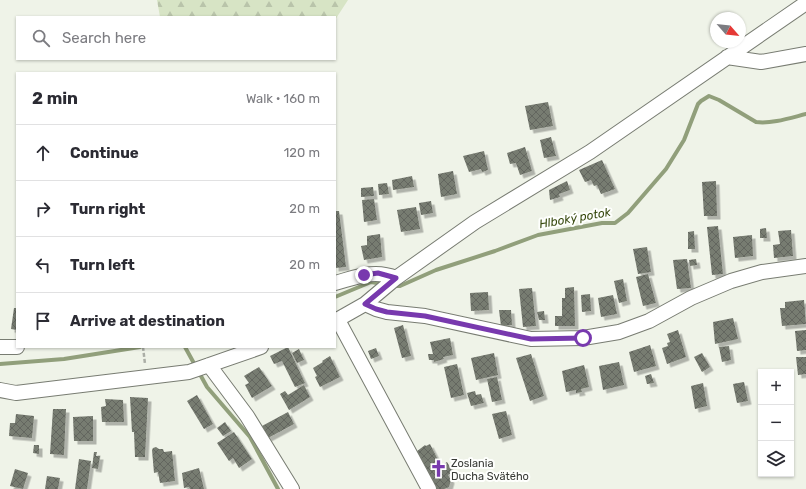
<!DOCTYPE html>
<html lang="en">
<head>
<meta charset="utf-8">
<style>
  :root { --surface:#fff; --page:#f7f7f7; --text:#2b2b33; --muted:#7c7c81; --line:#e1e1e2 }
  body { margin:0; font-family:Rubik,sans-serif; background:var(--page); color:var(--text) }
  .controls { position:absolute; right:12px; bottom:12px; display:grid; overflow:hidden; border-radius:0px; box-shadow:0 1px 3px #0004 }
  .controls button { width:36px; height:36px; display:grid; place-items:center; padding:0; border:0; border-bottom:1px solid var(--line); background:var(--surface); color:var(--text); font:20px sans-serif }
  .compass { position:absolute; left:710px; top:12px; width:36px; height:36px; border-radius:50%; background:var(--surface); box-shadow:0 1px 3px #0004; rotate:118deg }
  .stop { position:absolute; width:12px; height:12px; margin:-9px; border:3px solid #7839ae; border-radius:50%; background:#fff }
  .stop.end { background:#7839ae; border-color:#fff; box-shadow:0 1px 4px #0008 }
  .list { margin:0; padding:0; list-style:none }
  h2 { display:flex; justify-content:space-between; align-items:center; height:52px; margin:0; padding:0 16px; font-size:17px }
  h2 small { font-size:13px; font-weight:400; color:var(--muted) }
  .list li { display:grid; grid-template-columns:26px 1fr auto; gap:12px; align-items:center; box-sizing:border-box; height:56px; padding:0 16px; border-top:1px solid var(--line) }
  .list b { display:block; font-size:15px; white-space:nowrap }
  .list em { font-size:13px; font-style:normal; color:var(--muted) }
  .icon { flex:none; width:22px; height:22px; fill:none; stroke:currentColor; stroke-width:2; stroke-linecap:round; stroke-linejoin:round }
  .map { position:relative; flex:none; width:806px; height:489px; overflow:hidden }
  .search { position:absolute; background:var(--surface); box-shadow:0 1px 3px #0004; left:16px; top:16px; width:320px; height:44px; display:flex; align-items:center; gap:10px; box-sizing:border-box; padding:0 14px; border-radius:0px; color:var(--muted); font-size:15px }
  .panel { position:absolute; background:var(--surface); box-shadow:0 1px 3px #0004; left:16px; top:72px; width:320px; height:276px; border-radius:0px }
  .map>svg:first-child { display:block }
</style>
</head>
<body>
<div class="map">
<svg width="806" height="489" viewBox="0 0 806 489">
  <defs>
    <pattern id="forest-firs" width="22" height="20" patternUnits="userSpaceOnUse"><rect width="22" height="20" fill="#d7e4c5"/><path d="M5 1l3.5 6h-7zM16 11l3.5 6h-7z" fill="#b9c4aa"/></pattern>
    <pattern id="building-cross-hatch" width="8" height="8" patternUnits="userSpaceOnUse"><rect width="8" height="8" fill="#777b71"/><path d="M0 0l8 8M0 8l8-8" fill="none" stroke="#63665e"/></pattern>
    <filter id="shadow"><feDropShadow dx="3.5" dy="3.5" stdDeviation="0" flood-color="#0004"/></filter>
  </defs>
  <rect width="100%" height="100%" fill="#eff3e8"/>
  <path fill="url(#forest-firs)" d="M157,0h191l-13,20v-3h-175z"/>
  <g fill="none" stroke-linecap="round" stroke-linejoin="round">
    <path stroke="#919f7b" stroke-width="4" d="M393,286h7l36,-16 59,-19 43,-16 64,-12h13l13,-10 38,-44 18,-29 14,-36 3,-3 8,-5 10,4 37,22c16,2 34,-4 50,-8
      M335,297l36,-15 12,2
      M185,347l22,40 43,50 28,52
      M0,364l64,-5 76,-12"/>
  </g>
  <path fill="url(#building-cross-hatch)" filter="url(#shadow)" d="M548,102l5,24 -23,4 -5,-24z
    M551,137l5,19 -12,2 -4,-18z
    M525,147l7,24 -12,4 -4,-12 -6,1 -3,-11z
    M484,151l4,19 -6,2 -1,-3 -12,3 -6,-16z
    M602,160l13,29 -14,5 -4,-9 -3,1 -3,-6 -6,2 -6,-12z
    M453,171l4,23 -16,3 -3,-23z
    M412,176l2,11 -21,3 -1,-10z
    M567,181l3,9 -11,4 1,3 -10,3 -1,-10z
    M716,181l1,35h-13l-2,-34z
    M387,183l2,11 -10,1 -1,-11z
    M373,187l1,9 -13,1v-9z
    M374,199l3,21 -13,2 -2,-22z
    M431,201l2,12 -12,2 -2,-12z
    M416,207l4,22 -19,3 -4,-22z
    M335,211h4l7,56 -11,1z
    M718,226l5,48 -11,1 -5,-48z
    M766,228l1,10h-7v-9z
    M791,230l2,26 -19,2 -1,-13 7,-1 -2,-13z
    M694,231l1,18h-7v-17z
    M380,234l2,23 -18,3 -3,-14 6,-1v-9z
    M752,235l1,21 -18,2 -2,-21z
    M647,247l4,25 -13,2 -5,-25z
    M687,259l4,29 -14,1 -4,-29z
    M696,259l1,6 -7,1 -1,-6z
    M648,274l8,29 -13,3 -7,-29z
    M623,279l4,22 -8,2 -5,-22z
    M574,287l1,39h-20v-10h7v-18h3v-10z
    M532,288l4,38 -13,1 -4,-38z
    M488,292l1,18 -18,1 -1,-18z
    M590,294l1,17 -9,1 -1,-17z
    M613,295l4,19 -16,3 -3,-19z
    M804,300l2,24 -24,2 -2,-18h5v-6z
    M14,308h3v22l-6,-1z
    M499,310h12l1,15 -11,1z
    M544,311l1,9h-6l-2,-8z
    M733,318l5,21 -23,5 -2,-22z
    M403,325l8,31 -9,2 -8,-30z
    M678,330l8,27 -19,7 -5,-16 6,-2 -1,-3 3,-1 -3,-8z
    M806,330v20l-9,1 -2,-20z
    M450,338l3,17 -10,2 1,2 -10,3v-2h-5l-1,-6h5l-3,-12z
    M650,345l6,21 -22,6 -5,-20z
    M729,346l2,14 -9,2 -3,-15z
    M288,347l17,36 -10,4 -13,-26 -8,3 -4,-8z
    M376,348l3,8 -8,3 -3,-8z
    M299,349l5,11 -7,3 -5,-10z
    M494,353l4,22 -22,5 -5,-22z
    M702,353l8,14 -8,5 -8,-15z
    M531,354l13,42 -14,5 -14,-43z
    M330,356l10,21 -20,10 -5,-10 2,-1 -4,-8 10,-6 -1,-1z
    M796,357h10v17l-8,1z
    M619,362l5,23 -21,5 -4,-24z
    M457,364l7,31 -13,3 -7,-31z
    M584,365l5,22 -8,2 1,3 -6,1v-3l-10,2 -4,-21z
    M259,367l13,19 -20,12 -7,-13 4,-2 -5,-7z
    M651,374l3,9 -7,1 -2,-8z
    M497,377l5,23 -10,2 -5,-23z
    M744,382l4,19 -11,2 -4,-19z
    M703,383l4,23 -12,3 -4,-23z
    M304,385l6,12 -21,13 -9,-16 5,-3 3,4z
    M475,391l1,4 5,-1 3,9 -13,3 -4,-13z
    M197,395l16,29 -9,5 -17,-28z
    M130,397l18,1 -3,59h-10l-1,-25h-2z
    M105,399l18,1 1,22h-22l-1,-15 5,-1z
    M53,409h13l-2,46 -14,-1z
    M506,411l6,24 -13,4 -7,-25z
    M288,412l6,12 -26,14 -6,-12z
    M16,414l18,2 -2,22 -23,-2 1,-13h5z
    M93,416v25h-19l-1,-24z
    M225,422l6,9 -8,5 -6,-8z
    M234,432l18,27 -13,9 -6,-10 -4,3 -12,-18z
    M430,444l11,22 6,-4 6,10 -5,3 3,5 -2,7 -5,2h-12l-16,-37 9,-7 1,1z
    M34,445h5v9l-6,-1z
    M156,447l3,2h4l1,3 8,-1 3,30 -15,2 -2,-11 -4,1 -2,-23 1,-2z
    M94,452h3l-1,4h4l-2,13 -6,-1z
    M79,459l12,2 -4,28h-12z
    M199,468l5,21h-14l-1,-2 -5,1 -2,-15z
    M15,469l13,4 -5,16 -13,-3z
    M47,476l13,2 -2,11h-13z"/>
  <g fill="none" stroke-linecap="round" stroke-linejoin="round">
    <defs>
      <path id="minor" d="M727,57l34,5 45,-8
        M335,283c22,-6 39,-14 61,-5
        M365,304l11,5 11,3 38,4 106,23 52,-1 36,-6 30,-11 42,-23 40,-17 31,-9 44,-6
        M338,320l91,169
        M335,321l30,-17 31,-26 79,-56 115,-70 216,-149
        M0,347h17
        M209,365l38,51 45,73
        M0,390l16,3 173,-21 72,-25"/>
    </defs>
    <use href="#minor" stroke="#787c72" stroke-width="16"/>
    <path stroke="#abaea6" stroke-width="2.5" stroke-dasharray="4 2" stroke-linecap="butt" d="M143,347l2,17"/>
    <use href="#minor" stroke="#fff" stroke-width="14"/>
  </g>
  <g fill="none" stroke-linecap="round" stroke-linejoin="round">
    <path stroke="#7839ae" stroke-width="5" d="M364,275l14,-2 18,5 -31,26 11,5 11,3 38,4 106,23 52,-1"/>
  </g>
  <defs>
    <symbol id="church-bare" viewBox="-9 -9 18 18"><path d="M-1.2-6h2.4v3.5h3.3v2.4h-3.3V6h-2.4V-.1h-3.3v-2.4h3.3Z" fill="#7839ae" stroke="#fefffd" stroke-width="2.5" paint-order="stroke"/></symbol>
  </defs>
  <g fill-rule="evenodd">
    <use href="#church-bare" x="426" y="456" width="25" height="25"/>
  </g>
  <g text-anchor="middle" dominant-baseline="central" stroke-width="4" stroke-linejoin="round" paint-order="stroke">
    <g font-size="11" fill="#383a36" stroke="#fefffd" text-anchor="start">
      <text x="451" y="463">Zoslania<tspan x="451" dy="13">Ducha Svätého</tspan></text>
    </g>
    <g font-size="12" font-style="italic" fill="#37490e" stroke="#fefffd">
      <text transform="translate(575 218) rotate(-10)">Hlboký potok</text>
    </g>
  </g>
</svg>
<div class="controls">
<button>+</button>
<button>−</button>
<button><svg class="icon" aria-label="layers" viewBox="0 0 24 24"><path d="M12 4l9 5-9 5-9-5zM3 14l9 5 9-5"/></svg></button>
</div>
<svg class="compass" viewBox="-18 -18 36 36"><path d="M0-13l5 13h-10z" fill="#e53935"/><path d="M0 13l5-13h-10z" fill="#7c7c81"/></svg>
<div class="stop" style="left:583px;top:338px"></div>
<div class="stop end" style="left:364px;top:275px"></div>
<div class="search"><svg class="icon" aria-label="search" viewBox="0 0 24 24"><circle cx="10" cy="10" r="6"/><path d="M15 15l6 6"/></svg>Search here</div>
<section class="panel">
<h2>2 min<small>Walk · 160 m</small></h2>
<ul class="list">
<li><svg class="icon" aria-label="ahead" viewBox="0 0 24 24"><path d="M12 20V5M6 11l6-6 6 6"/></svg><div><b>Continue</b></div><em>120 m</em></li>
<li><svg class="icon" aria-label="right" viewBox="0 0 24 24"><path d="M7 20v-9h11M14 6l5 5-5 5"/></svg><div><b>Turn right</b></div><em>20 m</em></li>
<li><svg class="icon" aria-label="left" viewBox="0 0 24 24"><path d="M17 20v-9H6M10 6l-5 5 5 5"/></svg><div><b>Turn left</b></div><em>20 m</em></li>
<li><svg class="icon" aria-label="arrive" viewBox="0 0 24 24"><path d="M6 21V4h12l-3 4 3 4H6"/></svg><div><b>Arrive at destination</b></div></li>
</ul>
</section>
</div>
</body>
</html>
